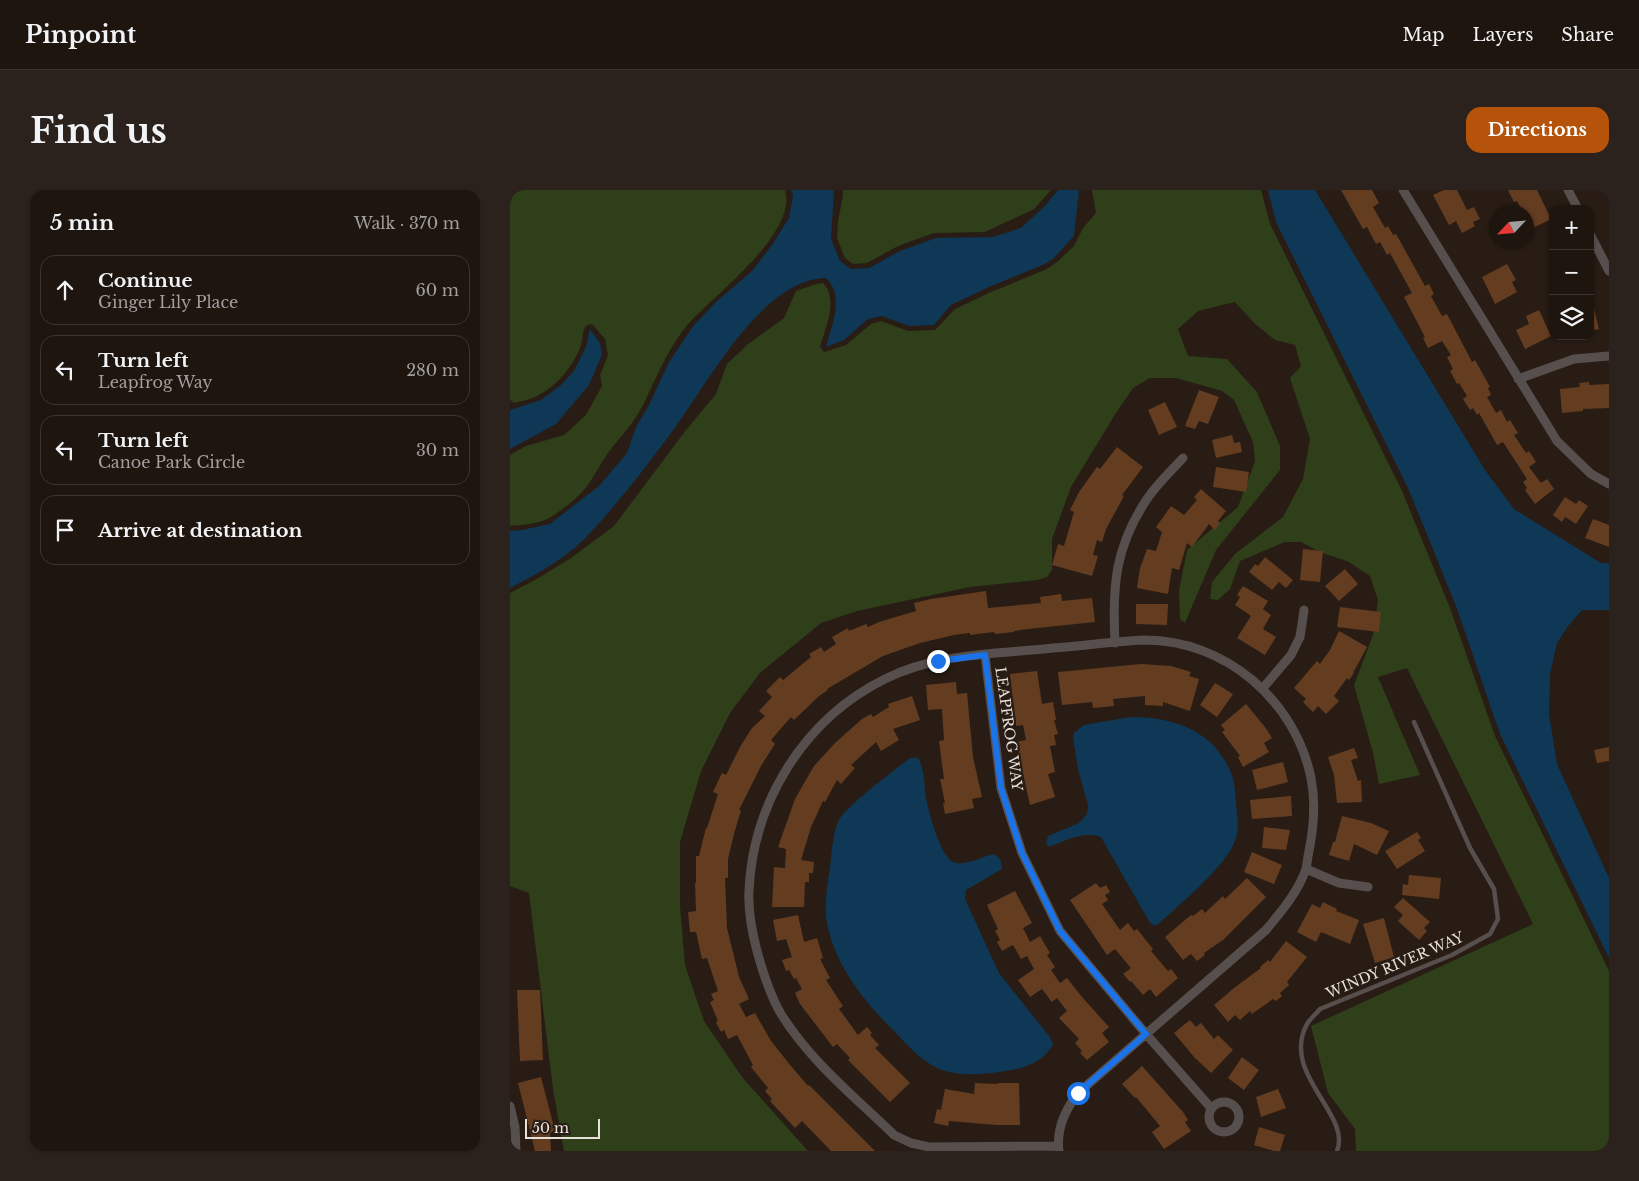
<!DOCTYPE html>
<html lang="en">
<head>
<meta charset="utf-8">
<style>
  :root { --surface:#1e150f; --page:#2b221d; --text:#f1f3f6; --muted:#a19f9e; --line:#3c342f; --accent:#b45309 }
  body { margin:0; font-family:"Libre Baskerville",serif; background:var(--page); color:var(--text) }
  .controls { position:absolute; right:15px; top:15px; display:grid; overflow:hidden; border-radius:10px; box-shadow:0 1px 4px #0004 }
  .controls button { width:45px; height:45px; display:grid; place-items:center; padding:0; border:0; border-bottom:1px solid var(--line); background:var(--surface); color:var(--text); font:25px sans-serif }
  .compass { position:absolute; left:979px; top:15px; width:45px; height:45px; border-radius:50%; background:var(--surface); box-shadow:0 1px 4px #0004; rotate:244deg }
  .scale { position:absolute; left:15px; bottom:12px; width:75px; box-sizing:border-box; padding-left:5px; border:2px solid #e8e0da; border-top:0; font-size:14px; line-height:18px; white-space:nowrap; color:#e8e0da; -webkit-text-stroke:4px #281c14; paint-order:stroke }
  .stop { position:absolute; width:15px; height:15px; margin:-11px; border:4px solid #1a73e8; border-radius:50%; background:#fff }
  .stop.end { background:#1a73e8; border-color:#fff; box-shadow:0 1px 5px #0008 }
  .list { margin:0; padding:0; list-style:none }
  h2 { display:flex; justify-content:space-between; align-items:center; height:65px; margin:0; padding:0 20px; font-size:21px }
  h2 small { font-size:16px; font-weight:400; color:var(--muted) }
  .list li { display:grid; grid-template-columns:32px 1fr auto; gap:15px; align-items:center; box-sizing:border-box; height:70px; margin:0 10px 10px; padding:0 10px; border:1px solid var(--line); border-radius:15px }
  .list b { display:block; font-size:19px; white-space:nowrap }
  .list p { margin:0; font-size:16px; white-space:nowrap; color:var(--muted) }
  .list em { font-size:16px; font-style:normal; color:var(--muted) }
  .icon { flex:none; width:28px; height:28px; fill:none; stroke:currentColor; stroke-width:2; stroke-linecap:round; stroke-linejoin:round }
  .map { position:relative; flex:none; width:1099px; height:961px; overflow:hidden; border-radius:15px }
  header { display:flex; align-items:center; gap:30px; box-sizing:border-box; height:70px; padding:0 25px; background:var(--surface); border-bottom:1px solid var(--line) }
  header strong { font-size:24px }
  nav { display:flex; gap:28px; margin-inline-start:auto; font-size:18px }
  .intro { display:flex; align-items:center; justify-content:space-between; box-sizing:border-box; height:120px; padding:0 30px }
  h1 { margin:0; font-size:35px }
  .button { padding:12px 22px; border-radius:15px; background:var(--accent); color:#fff; font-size:18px; font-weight:700 }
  main { display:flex; gap:30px; padding:0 30px }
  aside { flex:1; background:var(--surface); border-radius:15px; box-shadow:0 1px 4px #0004 }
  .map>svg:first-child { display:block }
</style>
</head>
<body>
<header>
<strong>Pinpoint</strong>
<nav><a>Map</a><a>Layers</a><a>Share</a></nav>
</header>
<div class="intro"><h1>Find us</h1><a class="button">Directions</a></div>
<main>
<aside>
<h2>5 min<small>Walk · 370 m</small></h2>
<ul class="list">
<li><svg class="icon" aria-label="ahead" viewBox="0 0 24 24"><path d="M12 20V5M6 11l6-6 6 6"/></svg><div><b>Continue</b><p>Ginger Lily Place</p></div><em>60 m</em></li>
<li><svg class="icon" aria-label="left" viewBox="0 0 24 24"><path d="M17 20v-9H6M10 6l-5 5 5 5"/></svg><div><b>Turn left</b><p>Leapfrog Way</p></div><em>280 m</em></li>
<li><svg class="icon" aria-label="left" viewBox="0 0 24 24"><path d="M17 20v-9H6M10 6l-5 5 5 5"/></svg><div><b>Turn left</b><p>Canoe Park Circle</p></div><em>30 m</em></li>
<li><svg class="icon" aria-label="arrive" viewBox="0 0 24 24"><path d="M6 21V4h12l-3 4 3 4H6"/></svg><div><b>Arrive at destination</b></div></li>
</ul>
</aside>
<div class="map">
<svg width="1099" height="961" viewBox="0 0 1099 961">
  <rect width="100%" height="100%" fill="#281c14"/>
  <path fill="#2f3f1a" d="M0,0h275c13,42 -68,103 -94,131 -22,24 -33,54 -47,82 -9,19 -24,34 -36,50 -9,12 -15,27 -25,38 -4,6 -29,25 -36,28 -10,5 -26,6 -37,7v-71l16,-9 38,-11 22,-20 16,-29 -2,-11 8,-20 -3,-16 -13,-15c-11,0 -8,13 -11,21 -7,20 -23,40 -42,50 -7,4 -17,6 -25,8l-4,-3z
    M333,0h208l-17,19 -49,23 -51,1 -36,13 -31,17 -14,1 -8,-6 -8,-20 1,-17 5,-25z
    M582,0h169l9,34 132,267 48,117 45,128 114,235v180h-253l-1,-22 -27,-36 -17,-67 222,-102 -126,-256 -29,9 42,98 -41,9 -6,-31 -19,-68 19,-50 5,-35 -8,-24 -21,-14 -29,-10 -19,-10h-16l-45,19 -10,28 -12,11 -8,-1 2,-17 23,-28 48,-37 20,-38 7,-40 -20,-61 11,-12 -6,-21 -20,-5 -21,-17 -19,-21 -37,9 -20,18 10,27 39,3 30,33 23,54v24l-64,80 -31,73 -5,-4 -1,-28 8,-41 51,-43 17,-46 -2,-19 -19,-42 -12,-9 -46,-13h-26l-17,10 -19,28 -43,71 -19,52v31l-5,7 -10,3 -67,7 -113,24 -36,12 -61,50 -30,40 -29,58 -21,71v64l5,59 19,56 38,56 66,74h-244l-11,-62 -24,-196 -19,-7v-293l25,-13 36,-22 43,-32 72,-96 30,-36 11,-30 20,-19 37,-27 12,-27 20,-7 7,-1c16,16 2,46 -3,64l4,5 22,-7 25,-21 10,-3 27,10 27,-1 20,-21 38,-18h1l53,-22 10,-7 17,-16 9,-18 13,-15z"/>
  <path fill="#0e3855" d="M281,0h43l-3,49 9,22 11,8 18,-1 31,-17 36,-13 57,-1 28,-9 23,-21 14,-17h21l-5,46 -20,22 -9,6 -56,23 -38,18 -17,20 -25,1 -27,-10 -14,3 -24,21 -18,7c6,-23 19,-51 0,-69 -64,1 -118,105 -152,151 -26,35 -53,71 -83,103 -22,25 -52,41 -81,56v-57l12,-1 28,-6 49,-38 28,-33 9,-26 12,-20 21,-45 25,-37 22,-23 36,-31 20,-26 17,-27 4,-22z
    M758,0h47l170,280 29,39 87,54h8v47h-27l-14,16 -11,17 -7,31 -1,40 8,50 52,114v80l-109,-224 -44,-128 -48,-118 -132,-266z
    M80,139l10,14 2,12 -13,30 -33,39 -46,25v-39l31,-10 20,-15 13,-14 12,-24z
    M621,527c42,0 83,13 100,56 4,9 4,20 5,30 1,12 4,26 -1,38 -9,25 -53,61 -74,81l-6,4 -5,-3 -49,-86c-17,-6 -34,3 -50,9h-3l-2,-3 2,-7 31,-13 8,-9 1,-9 -10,-36 -5,-31 1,-5 10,-8z
    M400,568h8c7,12 6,27 8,41 3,13 15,62 30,64 11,2 26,-6 37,-9 7,3 9,7 9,15l-36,21 -1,9 34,74 50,63 4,8c-8,17 -29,25 -47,27 -21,3 -43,6 -64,-1 -19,-7 -34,-24 -47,-38 -28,-27 -58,-64 -67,-104 -5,-19 -1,-41 2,-60 2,-16 2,-34 9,-48 6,-13 57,-51 71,-62z"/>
  <path fill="#643d21" d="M831,0h31l7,13 -6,4 12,21 3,-2 5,9 3,-1 29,52 4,-2 5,10 -3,2 11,20 5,-2 25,48 3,-2 15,27 -2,1 3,7 -4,2 9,16 5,-3 6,12 3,-2 8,13 -4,2 12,18 3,-2 7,11 -7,5 12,16 6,-4 7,10 -19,15 -10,-14 2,-2 -4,-6 4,-3 -24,-37 -6,3 -18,-32 -2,2 -4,-7 -3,2 -7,-11 4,-3 -8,-13 -2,1 -7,-13 3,-2 -6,-12 4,-2 -9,-14 -14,7 -5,-10 2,-1 -21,-40 8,-4 -22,-40 -3,2 -7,-13 -4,2 -9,-17 -4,2z
    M934,0h13l10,20 7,-3 6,12 -7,3 2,4 -13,7 -6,-12 -7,4 -16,-30z
    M998,0h29l14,29 -20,10 -5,-9v-8h-3l-6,-11 -3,1z
    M997,74l9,16 -4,2 5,10 -22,12 -13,-27z
    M1080,115h3l6,24 -9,2z
    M1029,120l12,26 -26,13 -9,-19 13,-6 -3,-8z
    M1079,192v3l20,-1v24l-26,1v2l-21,2 -2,-24 20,-2 -1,-4z
    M689,200l20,7 -11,27 -9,-3 -4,8 -10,-3z
    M655,212l12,25 -18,8 -11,-25z
    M722,245l2,8 6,-1 2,10 -26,6 -4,-18z
    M607,257l26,20 -21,28 2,1 -18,33 -4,13 -5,-2 -4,15 5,1 -6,20 -40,-11 6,-21 6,2 10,-34 -4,-2 9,-18 18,-25 3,2z
    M706,277l33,5 -3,20 -33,-5z
    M691,299l25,22 -8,10 2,2 -5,7 -6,-6 -17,23 -5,-4 -8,27 -7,-2 -4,26 -31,-6 3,-20 7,-19 9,2 6,-19 -6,-5 15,-21 13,9 13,-15 -3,-3z
    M1055,307l11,7 3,-4 9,6 -12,18 -11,-7 -3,5 -9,-7z
    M1083,329l16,6v22l-24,-9z
    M793,359l20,2 -3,31 -20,-2z
    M755,367l28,23 -7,8 -7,-6 -7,8 -23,-18 6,-8 3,2z
    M835,379l13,15 -19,17 -14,-15z
    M733,396l25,15 -5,8 8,6 -8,14 13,8 -11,18 -28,-17 14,-22 -16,-11 5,-8 -3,-2z
    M476,401l2,17 53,-5 -1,-6 21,-3 1,7 30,-3 3,24 -67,7 -14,2v1l-19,2 -1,-2 -24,3v-2l-16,2 -34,8 -37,13 -56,33 1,1 -9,6 -25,24 -3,-3 -20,23 4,4 -14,22 -22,44h2l-7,24 -6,25v19h-3l2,50 12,49 10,22 -10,5 7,13 9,-4 16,28 20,25 17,20 1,-1 66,66h-44l-29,-30 -7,7 -25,-27 2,-2 -7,-8 3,-3 -17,-21 2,-2 -16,-30 -9,4 -4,-9 -3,2 -5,-10 2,-1 -8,-19 4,-2 -3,-6 7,-3 -11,-33 -5,1 -6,-27h-6l-2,-20 8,-1 -1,-28h1v-27h3l7,-28h1l11,-34 -5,-2 9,-19 4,2 14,-28 12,-19 13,-12 -6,-5 13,-14 -6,-6 14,-14 3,3 28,-23 -2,-3 12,-7 3,5 12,-8 -4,-7 16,-9 1,3 17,-7 2,3 11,-5 37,-11 -2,-8 17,-4z
    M626,414h32l-1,21 -31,-1z
    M830,417l41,5 -2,20 -42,-5z
    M829,441l28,16 -14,26h1l-5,7 -2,-2 -13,18 5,5 -13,13 -8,-8 -5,6 -10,-10 3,-3 -12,-11 23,-27 3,3 10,-14z
    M631,474l30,2 20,6 -2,4 10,3 -9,32 -27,-9v4l-18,-1v-9l-32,3 1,7 -21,2 -1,-6 -30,3 -4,-33z
    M527,481l5,33 11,-2 3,18h-2l4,14 -4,1 2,10 -6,1 5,26 -7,2 7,23 -25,8 -14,-63 10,-2 -3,-15 -7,1 -6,-52z
    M446,492l1,12 10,-1 6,64 9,40 -10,2 2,9 -29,6 -2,-11h2l-5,-24h4l-5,-38 5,-1 -2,-31 -14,1 -2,-25z
    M705,493l18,11 -16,23 -17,-12z
    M402,506l8,24 -27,9 6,11 -18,11 -5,-9 -25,23 4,3 -14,16 -4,-4 -12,22 -2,-1 -12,26 -10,33 13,2 -1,11h-4v9h-4l-1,25h-32l2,-40 11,1 1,-19 -8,-2 17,-48 19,-33 21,-23 27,-24 9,-5 2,3 16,-10 -1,-3z
    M736,514l19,23 7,11 -8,5 5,9 -26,15 -5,-10 2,-1 -18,-24 3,-2 -4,-5z
    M1099,557v14l-12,2 -3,-13z
    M844,558l4,10 -7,2 7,21 3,-1 1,22 -25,1 -3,-28 -6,-18z
    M773,572l5,20 -31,8 -5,-20z
    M781,606l1,20 -40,3 -2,-19z
    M832,626l29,7 18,8 -12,24 -23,-11 -5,17 -20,-6 4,-13h2z
    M754,637l26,3 -4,20 -24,-2z
    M907,642l4,6 -3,2 7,11 -28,18 -12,-18z
    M742,662l30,13 -8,19 -30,-12z
    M899,685l32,3 -2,21 -37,-4 1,-11 5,1z
    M737,688l19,19 -43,43 -19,13 1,2 -8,6 -6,-7 -8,6 -18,-23 26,-22 2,1 9,-7 3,4 18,-17 2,3z
    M586,693l4,5 6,-3 4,7 -5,3 3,5 -6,4 18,26 8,-7 6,8 3,-2 16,20 -2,2 11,13 6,7 3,-2 7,9 -22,19 -6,-8 -7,6 -12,-14 -1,1 -7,-8 8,-6 -16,-19 -8,6 -37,-55z
    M505,701l17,32 -9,5 7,14 10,-6 10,17 -3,2 8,12 -4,3 9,13 7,-5 15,19 27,30 -7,6 7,9 -22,18 -7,-7 2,-2 -7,-8 4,-4 -20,-21 8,-7 -10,-13 -5,4 -10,-13 -12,8 -12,-17 16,-11 -7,-13 -6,3 -8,-14 -11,6 -5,-9 3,-2 -5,-9 3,-2 -11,-24z
    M893,708l27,24 -6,6 3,3 -8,9 -21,-19 5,-6 -9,-8z
    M813,712l14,7 -1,2 23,9 -9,24 -29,-12 -5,10 -19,-10 15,-28 8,4z
    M288,725l6,27 13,-4 6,20 -3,1 10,19 -4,2 17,26 -4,3 19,26 9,-8 5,6 -2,2 9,10 -4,3 35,35 -20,19 -42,-42 2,-2 -13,-14 -4,3 -33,-43 -5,-11 7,-4 -6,-11 -2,1 -5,-9 -3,1 -4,-11 10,-3 -6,-18 -9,2 -4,-21z
    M874,728l10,39 -19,6 -12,-39z
    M776,751l21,16 -20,25 2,3 -9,8 2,3 -6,5 -3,-2 -21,15 -2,-3 -10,9 -5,-5 -7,7 -14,-17 20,-17 27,-20 -1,-1 8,-7 2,2z
    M7,800h23l3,70 -23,1z
    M680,830l6,7 5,-4 13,16 4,-4 15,15 -22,23 -17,-16 -20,-24z
    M732,867l17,13 -15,20 -16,-12z
    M632,876l41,46 5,8 -3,2 6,9 -27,18 -12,-17 8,-6 -24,-29 -1,1 -13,-14z
    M31,887l14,54 -5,2 1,18h-16l-17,-68z
    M465,893l23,1v-1h21l1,42h-23l-48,-4 -1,5 -14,-3 3,-14 4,1 4,-21 29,5z
    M768,899l8,19 -25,9 -5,-20z
    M749,937l26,8 -5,16h-6l-20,-6z"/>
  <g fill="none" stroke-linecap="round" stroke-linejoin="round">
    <path stroke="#574f4d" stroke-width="4.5" d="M827,961c15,-37 -57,-77 -30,-127 3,-5 9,-10 13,-15l132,-54 38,-21 8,-15 -4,-30 -24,-41 -56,-126"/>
    <path stroke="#574f4d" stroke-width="9" d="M893,0l154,251 34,33 18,10
      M1058,0l10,19
      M1080,44l19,37
      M1008,189l56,-20 35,-3
      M605,453c-3,-57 0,-96 32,-144 10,-15 24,-28 36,-41
      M475,465l16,133 21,65 38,78 86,103 65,74
      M753,498l28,-33 9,-18 4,-27
      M796,679l33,14 29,4
      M699 927a15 15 0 1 1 30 0a15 15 0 1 1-30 0Z
      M0,916l5,21 1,24
      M548,956l-129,1 -18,-4 -17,-8c-39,-38 -84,-74 -113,-121 -11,-19 -18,-41 -24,-63 -5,-19 -9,-41 -8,-60 4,-89 55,-172 136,-212 51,-26 112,-25 168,-31 30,-2 61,-7 92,-8 80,0 150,60 166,138 5,25 3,48 -2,73 -1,5 -2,12 -3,18 -8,23 -25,43 -40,61l-188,163c-13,17 -22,36 -19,58"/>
  </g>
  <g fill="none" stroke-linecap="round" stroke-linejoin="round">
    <path stroke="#1a73e8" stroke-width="6" d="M428,471l47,-6 16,133 21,65 38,78 86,103 -68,59"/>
  </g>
  <g text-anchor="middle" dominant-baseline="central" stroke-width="4.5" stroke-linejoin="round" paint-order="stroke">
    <g font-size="14" fill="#e8e0da" stroke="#281c14">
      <text transform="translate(499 539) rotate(82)">LEAPFROG WAY</text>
      <text transform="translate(885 775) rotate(-23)">WINDY RIVER WAY</text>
    </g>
  </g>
</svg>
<div class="controls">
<button>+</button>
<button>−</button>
<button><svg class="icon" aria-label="layers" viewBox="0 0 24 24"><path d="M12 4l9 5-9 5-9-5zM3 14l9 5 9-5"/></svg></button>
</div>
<svg class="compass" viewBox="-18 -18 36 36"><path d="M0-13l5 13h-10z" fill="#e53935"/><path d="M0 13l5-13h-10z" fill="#a19f9e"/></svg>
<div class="scale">50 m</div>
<div class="stop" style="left:568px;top:903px"></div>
<div class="stop end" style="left:428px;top:471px"></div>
</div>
</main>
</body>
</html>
